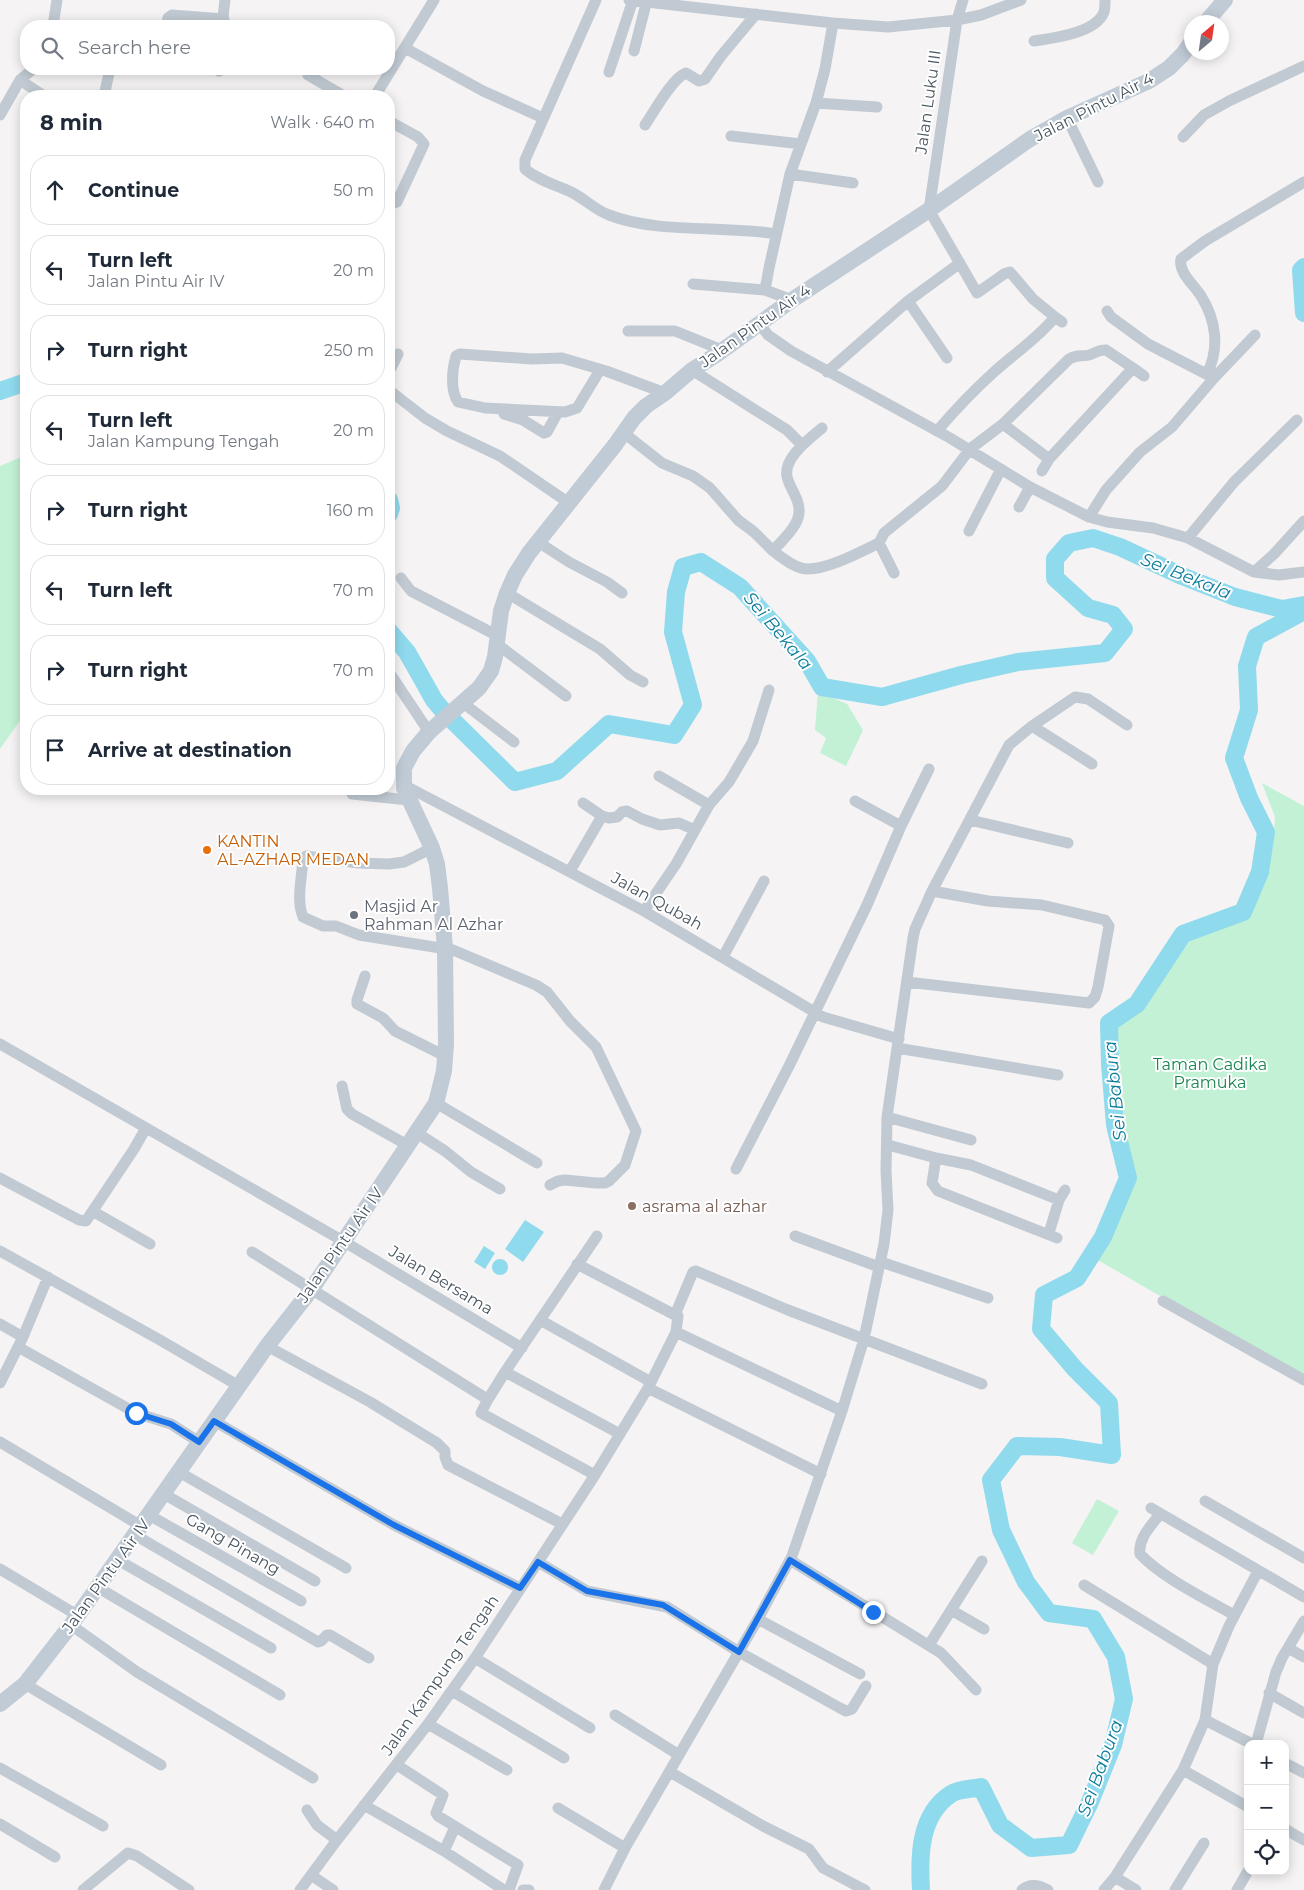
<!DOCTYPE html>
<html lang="en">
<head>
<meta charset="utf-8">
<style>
  :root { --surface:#fff; --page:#f6f6f7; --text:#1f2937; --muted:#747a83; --line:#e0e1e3 }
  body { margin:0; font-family:Montserrat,sans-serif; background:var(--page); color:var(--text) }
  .controls { position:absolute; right:15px; bottom:15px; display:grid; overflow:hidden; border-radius:10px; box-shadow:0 2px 12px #0003 }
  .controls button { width:45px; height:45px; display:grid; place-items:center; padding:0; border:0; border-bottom:1px solid var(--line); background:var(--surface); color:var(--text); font:25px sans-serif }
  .compass { position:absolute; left:1184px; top:15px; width:45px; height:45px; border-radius:50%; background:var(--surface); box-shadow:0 2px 12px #0003; rotate:29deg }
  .stop { position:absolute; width:15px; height:15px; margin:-11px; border:4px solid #1a73e8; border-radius:50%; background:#fff }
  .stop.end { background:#1a73e8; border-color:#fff; box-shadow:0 1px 5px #0008 }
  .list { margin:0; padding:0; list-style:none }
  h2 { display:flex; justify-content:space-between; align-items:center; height:65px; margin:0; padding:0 20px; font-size:21px }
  h2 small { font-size:16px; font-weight:400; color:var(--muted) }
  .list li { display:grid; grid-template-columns:32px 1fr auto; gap:15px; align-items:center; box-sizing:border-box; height:70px; margin:0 10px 10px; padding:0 10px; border:1px solid var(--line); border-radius:20px }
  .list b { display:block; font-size:19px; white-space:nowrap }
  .list p { margin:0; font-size:16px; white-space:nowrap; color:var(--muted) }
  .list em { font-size:16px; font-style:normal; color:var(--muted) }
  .icon { flex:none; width:28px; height:28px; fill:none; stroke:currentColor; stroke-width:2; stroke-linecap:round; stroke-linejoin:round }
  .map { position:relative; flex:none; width:1304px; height:1890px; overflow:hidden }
  .search { position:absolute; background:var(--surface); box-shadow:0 2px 12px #0003; left:20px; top:20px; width:375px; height:55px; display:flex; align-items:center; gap:12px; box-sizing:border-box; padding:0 18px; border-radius:20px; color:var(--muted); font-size:19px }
  .panel { position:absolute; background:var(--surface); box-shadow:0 2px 12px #0003; left:20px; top:90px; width:375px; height:705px; border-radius:20px }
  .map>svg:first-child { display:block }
</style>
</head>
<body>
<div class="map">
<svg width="1304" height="1890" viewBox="0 0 1304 1890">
  <rect width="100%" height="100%" fill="#f5f3f3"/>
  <path fill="#c3f1d5" d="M26,455v257l-26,37v-283z
    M818,691l29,13 16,26 -17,36 -26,-13 6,-15 -11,-8z
    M1262,783l42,23v573l-208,-120 38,-81 -14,-71 -6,-81 29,-20 44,-69 61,-20 18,-44 7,-27 2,-29z
    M1097,1499l22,12 -26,44 -21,-12z"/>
  <path fill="#90daee" d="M525,1220l19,12 -21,30 -18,-13z
    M484,1246l11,7 -10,16 -11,-7z
    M492 1267a8 8 0 1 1 16 0a8 8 0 1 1-16 0Z"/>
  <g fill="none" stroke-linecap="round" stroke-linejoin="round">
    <path stroke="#90daee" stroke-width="18" d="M1304,267l-3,3 3,43
      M0,391l26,-9
      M389,500l2,8 -2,6
      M389,631l18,21 27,48 10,12 71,70 42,-11 52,-47 65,11 19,-30 -20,-73 3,-40 7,-25 18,-5 39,25 67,74 15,26 60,10 79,-22 57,-13 87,-9 19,-24 -11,-14 -25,-7 -33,-30v-19l14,-16 24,-5 27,9 62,29 53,21 47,12 22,-4
      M921,1890c-2,-34 -2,-75 30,-96 7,-5 21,-5 30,-7l19,38 31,23 38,-3 21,-43 23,-57 11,-46 -8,-42 -23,-38 -44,-6 -23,-31 -25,-52 -10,-50 26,-34 43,1 52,8 -3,-52 -34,-34 -34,-40 3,-34 33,-17 26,-41 25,-59 -13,-53 -5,-61 -1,-41 28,-19 46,-70 60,-22 17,-40 6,-40 -17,-34 -15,-40 15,-48 -2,-44 9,-29 48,-26"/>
    <path stroke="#c1cad2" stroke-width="11" d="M596,0l-71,160v9c14,12 32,16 48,24 12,6 22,17 36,22 49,19 115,10 167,19
      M629,0l204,23 55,4 69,-7 24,-5 40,-15
      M963,0l-6,20 -28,190 48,83 27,-19 6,-2 23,27 22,18
      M166,25l2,-7 4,-3 52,4
      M222,25l3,-25
      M53,26l4,-26
      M1034,41c20,-3 62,-8 70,-29 1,-3 1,-9 1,-12
      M405,48l78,43 60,27
      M634,51l13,-51
      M219,69v2
      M609,72l24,-72
      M308,75l36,21
      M20,80l24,16
      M104,96l6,-27
      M375,96l59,-96
      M816,103l61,4
      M0,115l20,-35 13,-11
      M1067,118l31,64
      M389,121l29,16 6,7 -27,58 -3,1 -5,-1
      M645,125c9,-13 27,-47 41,-52l13,8 6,-2 16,-23 35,-42
      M731,136l70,8
      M1183,137l21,-22 25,-14 75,-35
      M790,174l63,9
      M693,284l72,6
      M792,300l-27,-10 4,-22 21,-94 26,-71 9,-34 8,-46
      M908,301l39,57
      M1107,311l4,6 37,27 64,33
      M759,323l9,12 23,16 159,87 80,49 59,30 18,5 46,6 35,10 66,34 25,3 25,-3
      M628,331h47l47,19
      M1133,368l11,8
      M600,370l-23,38 -12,4 -80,-4 -27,-6c-8,-12 -6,-32 -2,-46l4,-2 72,5 30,-1 44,13 59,22
      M692,370l95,60 15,15
      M389,372l9,-18
      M827,372l81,-71 52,-38
      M1207,374c13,-26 9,-54 -6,-78 -7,-11 -23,-24 -20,-37l24,-18 99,-59
      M389,390l36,28 22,13 53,25 69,47
      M504,414l19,6 21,13 3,-1 11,-20
      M822,428c-13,11 -42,32 -34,52 4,12 12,20 11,33 -1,14 -18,28 -26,38 10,7 22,18 35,18 21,0 52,-17 71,-26
      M937,431c18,-21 37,-41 57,-59 21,-19 43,-33 61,-55l7,5
      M624,433l38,30 31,13 17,12 28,32 16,12 19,19
      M1042,471l7,-12
      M1019,507l11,-20
      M1089,517l17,-27 34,-38 32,-25 42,-49 41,-43
      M969,531l32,-62
      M1188,538l46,-56 63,-62
      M538,542l31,20 38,20 15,11
      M1254,572l20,-18 30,-33
      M894,573l-15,-30 5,-10 58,-47 28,-37 33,-25 66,-65c9,-5 12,-2 20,-4 7,-2 10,-6 17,-5l27,18 -84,91 -46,-35
      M401,578l10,13 87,45
      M507,593l93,56 30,26 13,7
      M497,644l69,52
      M389,672l40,60
      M463,703l51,39
      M1032,726l60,38
      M659,776l50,29
      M402,784l242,127 179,106 76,22
      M352,794l56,6
      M855,801l46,25
      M583,803l19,13 7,2 8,-1 5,-5 5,-1 15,8 18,6 19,-2 16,7
      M970,820l98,23
      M432,848l-28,14 -15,2 -31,-1 -52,-7 -3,3c-1,18 -7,42 0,58l20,9h13l23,9 94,15 83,35 11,7 23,29 26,26 40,84 -11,34 -16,16 -4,2h-9l-31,-3 -7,1 -8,4
      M570,871l32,-55
      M644,911l32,-47 33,-59 20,-23 24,-41 16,-51
      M723,957l41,-76
      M365,976l-8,24v4l26,14 12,13 50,25
      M907,982l182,21 6,-6 3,-10 11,-61 -4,-6 -63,-15 -54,-4 -56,-10
      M0,1044l343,197 179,107
      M897,1048l161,27
      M342,1086l5,23 5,5 57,32
      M436,1103l101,60
      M887,1117l84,23
      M417,1133l28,18 26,21 29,17
      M888,1145l48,13 -4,25 6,8 119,47
      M936,1158l35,7 88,35 6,-10
      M736,1169l53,-103 78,-161 34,-79 28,-57
      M0,1178l79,42 7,1 48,-72 12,-21
      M94,1212l56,32
      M1049,1233l10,-33
      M795,1236l84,31
      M0,1251l160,89 79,46
      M252,1252l235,147
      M881,1262l107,36
      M577,1264l98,51
      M1163,1301l141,79
      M675,1315l18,-43 3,-1 92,39 194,74
      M540,1320l111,62
      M0,1324l23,13 -23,46
      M676,1332l166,79
      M23,1337l25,-60
      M267,1346l103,56 67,41 8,8v6l3,8 114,59
      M18,1347l118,66 35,11 28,18
      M505,1372l115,62
      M648,1388l173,86
      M214,1421l180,104 126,63
      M0,1442l141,84
      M179,1472l167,96
      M595,1475l-114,-62 6,-12 18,-29 92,-136
      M164,1494l151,87
      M1205,1501l99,57
      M1151,1508l153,89
      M1160,1514c-9,12 -22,24 -20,40 21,23 66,45 94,61
      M149,1515l152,86
      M135,1535l183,107 3,-1 6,-6h3l39,23
      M118,1560l153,88
      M790,1560l151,93 35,37
      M538,1562l49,29 80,16 72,45 101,56 6,3 6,-2 14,-23
      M0,1569l77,46
      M1084,1585l129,79
      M97,1587l183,108
      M951,1610l33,19
      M758,1619l102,55
      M71,1625l66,47 176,106
      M929,1645l53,-84
      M1288,1648l16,9
      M475,1658l115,70
      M25,1684l136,81
      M452,1691l112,67
      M1269,1693l35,20
      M615,1715l64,40
      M1205,1720l47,24
      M428,1724l79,46
      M1256,1744l20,-72 6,-14 22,-37
      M1285,1763l19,10
      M397,1765l46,30 -7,18 2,3 80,49 -9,25
      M0,1768l103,58
      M1183,1770l65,37
      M670,1772l93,54 46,23 14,19 42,22
      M364,1805l80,46 60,39
      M558,1808l67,40
      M307,1810l10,15 20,15
      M0,1824l55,33
      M1285,1829l19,11
      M444,1851l11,-24
      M311,1875l22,15
      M1115,1877l21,13
      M83,1890l45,-37 9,3 52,34
      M300,1890l37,-50 91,-116 47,-66 120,-183 53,-87 28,-56 2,-16 -3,-1
      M523,1890h6
      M604,1890l21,-42 133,-229 34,-63 50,-145 22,-72 20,-95 4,-34 -2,-39 1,-54 26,-179 2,-9 17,-38 77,-146 23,-19 43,-29 13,2 39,26
      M1022,1890c8,-7 17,-5 26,0
      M1104,1890l11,-13 68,-107 22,-50 8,-56 16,-38 29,-55
      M1175,1890l29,-47
      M1237,1890l11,-19"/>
    <path stroke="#c1cbd6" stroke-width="16" d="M1206,22l19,-22
      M0,1704l25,-20 46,-59 196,-279 44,-56 125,-187 8,-32 2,-27 -1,-96 -5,-60 -3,-24 -5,-16 -28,-60v-20l9,-17 16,-19 50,-44 12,-17 4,-14 6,-46 6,-18 8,-18 14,-22 86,-108 19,-27 12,-12 19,-13 27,-23 24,-15 76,-55 137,-90 101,-71 37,-21 82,-37 20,-13 14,-14 9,-13"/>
  </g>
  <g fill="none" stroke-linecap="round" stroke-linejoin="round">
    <path stroke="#1a73e8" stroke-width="6" d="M136,1413l35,11 28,18 15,-21 180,104 126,63 18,-26 49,29 76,14 76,47 51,-92 83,52"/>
  </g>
  <circle fill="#e8710a" stroke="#fff" stroke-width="2" cx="207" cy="850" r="5"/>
  <circle fill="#6b7280" stroke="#fff" stroke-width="2" cx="354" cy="915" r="5"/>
  <circle fill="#8d6e63" stroke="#fff" stroke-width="2" cx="632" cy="1206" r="5"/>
  <g text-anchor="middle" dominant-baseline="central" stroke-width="4" stroke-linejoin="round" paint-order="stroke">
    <g font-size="16" fill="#4a5661" stroke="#fff">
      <text transform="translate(928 102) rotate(-82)">Jalan Luku III</text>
      <text transform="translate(1094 107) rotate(-27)">Jalan Pintu Air 4</text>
      <text transform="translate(755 326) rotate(-35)">Jalan Pintu Air 4</text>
      <text transform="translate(657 901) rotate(29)">Jalan Qubah</text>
      <text transform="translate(340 1245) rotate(-55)">Jalan Pintu Air IV</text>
      <text transform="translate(441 1280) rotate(31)">Jalan Bersama</text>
      <text transform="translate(233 1544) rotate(30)">Gang Pinang</text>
      <text transform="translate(106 1576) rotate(-54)">Jalan Pintu Air IV</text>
      <text transform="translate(440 1675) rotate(-55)">Jalan Kampung Tengah</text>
    </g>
    <g font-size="16" fill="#c56008" stroke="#fff" text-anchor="start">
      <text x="217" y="841">KANTIN<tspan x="217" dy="18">AL-AZHAR MEDAN</tspan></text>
    </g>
    <g font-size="16" fill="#5b616d" stroke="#fff" text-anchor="start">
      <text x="364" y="906">Masjid Ar<tspan x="364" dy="18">Rahman Al Azhar</tspan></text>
    </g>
    <g font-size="16" fill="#17864f" stroke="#fff">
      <text x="1210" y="1064">Taman Cadika<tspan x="1210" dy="18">Pramuka</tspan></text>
    </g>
    <g font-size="16" fill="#785e54" stroke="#fff" text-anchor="start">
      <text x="642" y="1206">asrama al azhar</text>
    </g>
    <g font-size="18" font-style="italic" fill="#0c7c9b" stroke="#fff">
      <text transform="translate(1186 576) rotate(22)">Sei Bekala</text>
      <text transform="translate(778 631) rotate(50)">Sei Bekala</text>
      <text transform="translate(1115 1091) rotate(-96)">Sei Babura</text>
      <text transform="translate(1100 1768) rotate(-70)">Sei Babura</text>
    </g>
  </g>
</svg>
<div class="controls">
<button>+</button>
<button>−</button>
<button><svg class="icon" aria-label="locate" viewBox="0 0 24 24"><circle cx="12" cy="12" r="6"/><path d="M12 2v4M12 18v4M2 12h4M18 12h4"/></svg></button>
</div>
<svg class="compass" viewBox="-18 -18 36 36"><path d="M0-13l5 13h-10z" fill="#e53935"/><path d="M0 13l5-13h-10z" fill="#747a83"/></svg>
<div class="stop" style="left:136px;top:1413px"></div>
<div class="stop end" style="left:873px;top:1612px"></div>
<div class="search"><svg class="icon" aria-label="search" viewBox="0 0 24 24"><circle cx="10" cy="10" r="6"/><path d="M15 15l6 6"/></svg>Search here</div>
<section class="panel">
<h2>8 min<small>Walk · 640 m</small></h2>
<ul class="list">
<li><svg class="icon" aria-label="ahead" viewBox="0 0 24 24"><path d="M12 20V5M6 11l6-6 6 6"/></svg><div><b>Continue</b></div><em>50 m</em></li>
<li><svg class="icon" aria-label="left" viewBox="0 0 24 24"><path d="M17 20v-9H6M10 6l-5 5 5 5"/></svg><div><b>Turn left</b><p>Jalan Pintu Air IV</p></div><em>20 m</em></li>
<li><svg class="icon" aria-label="right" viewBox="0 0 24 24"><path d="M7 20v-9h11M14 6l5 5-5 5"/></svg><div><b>Turn right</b></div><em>250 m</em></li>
<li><svg class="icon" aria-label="left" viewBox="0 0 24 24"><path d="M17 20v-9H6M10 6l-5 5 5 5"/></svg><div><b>Turn left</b><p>Jalan Kampung Tengah</p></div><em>20 m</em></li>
<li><svg class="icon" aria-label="right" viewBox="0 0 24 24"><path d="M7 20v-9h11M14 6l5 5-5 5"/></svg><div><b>Turn right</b></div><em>160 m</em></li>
<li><svg class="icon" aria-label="left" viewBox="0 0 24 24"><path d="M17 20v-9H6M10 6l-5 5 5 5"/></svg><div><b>Turn left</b></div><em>70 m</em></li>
<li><svg class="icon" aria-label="right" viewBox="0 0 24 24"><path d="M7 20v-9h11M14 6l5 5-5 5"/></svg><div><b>Turn right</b></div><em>70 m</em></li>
<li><svg class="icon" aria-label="arrive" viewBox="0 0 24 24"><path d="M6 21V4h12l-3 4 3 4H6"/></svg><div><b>Arrive at destination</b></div></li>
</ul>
</section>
</div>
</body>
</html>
